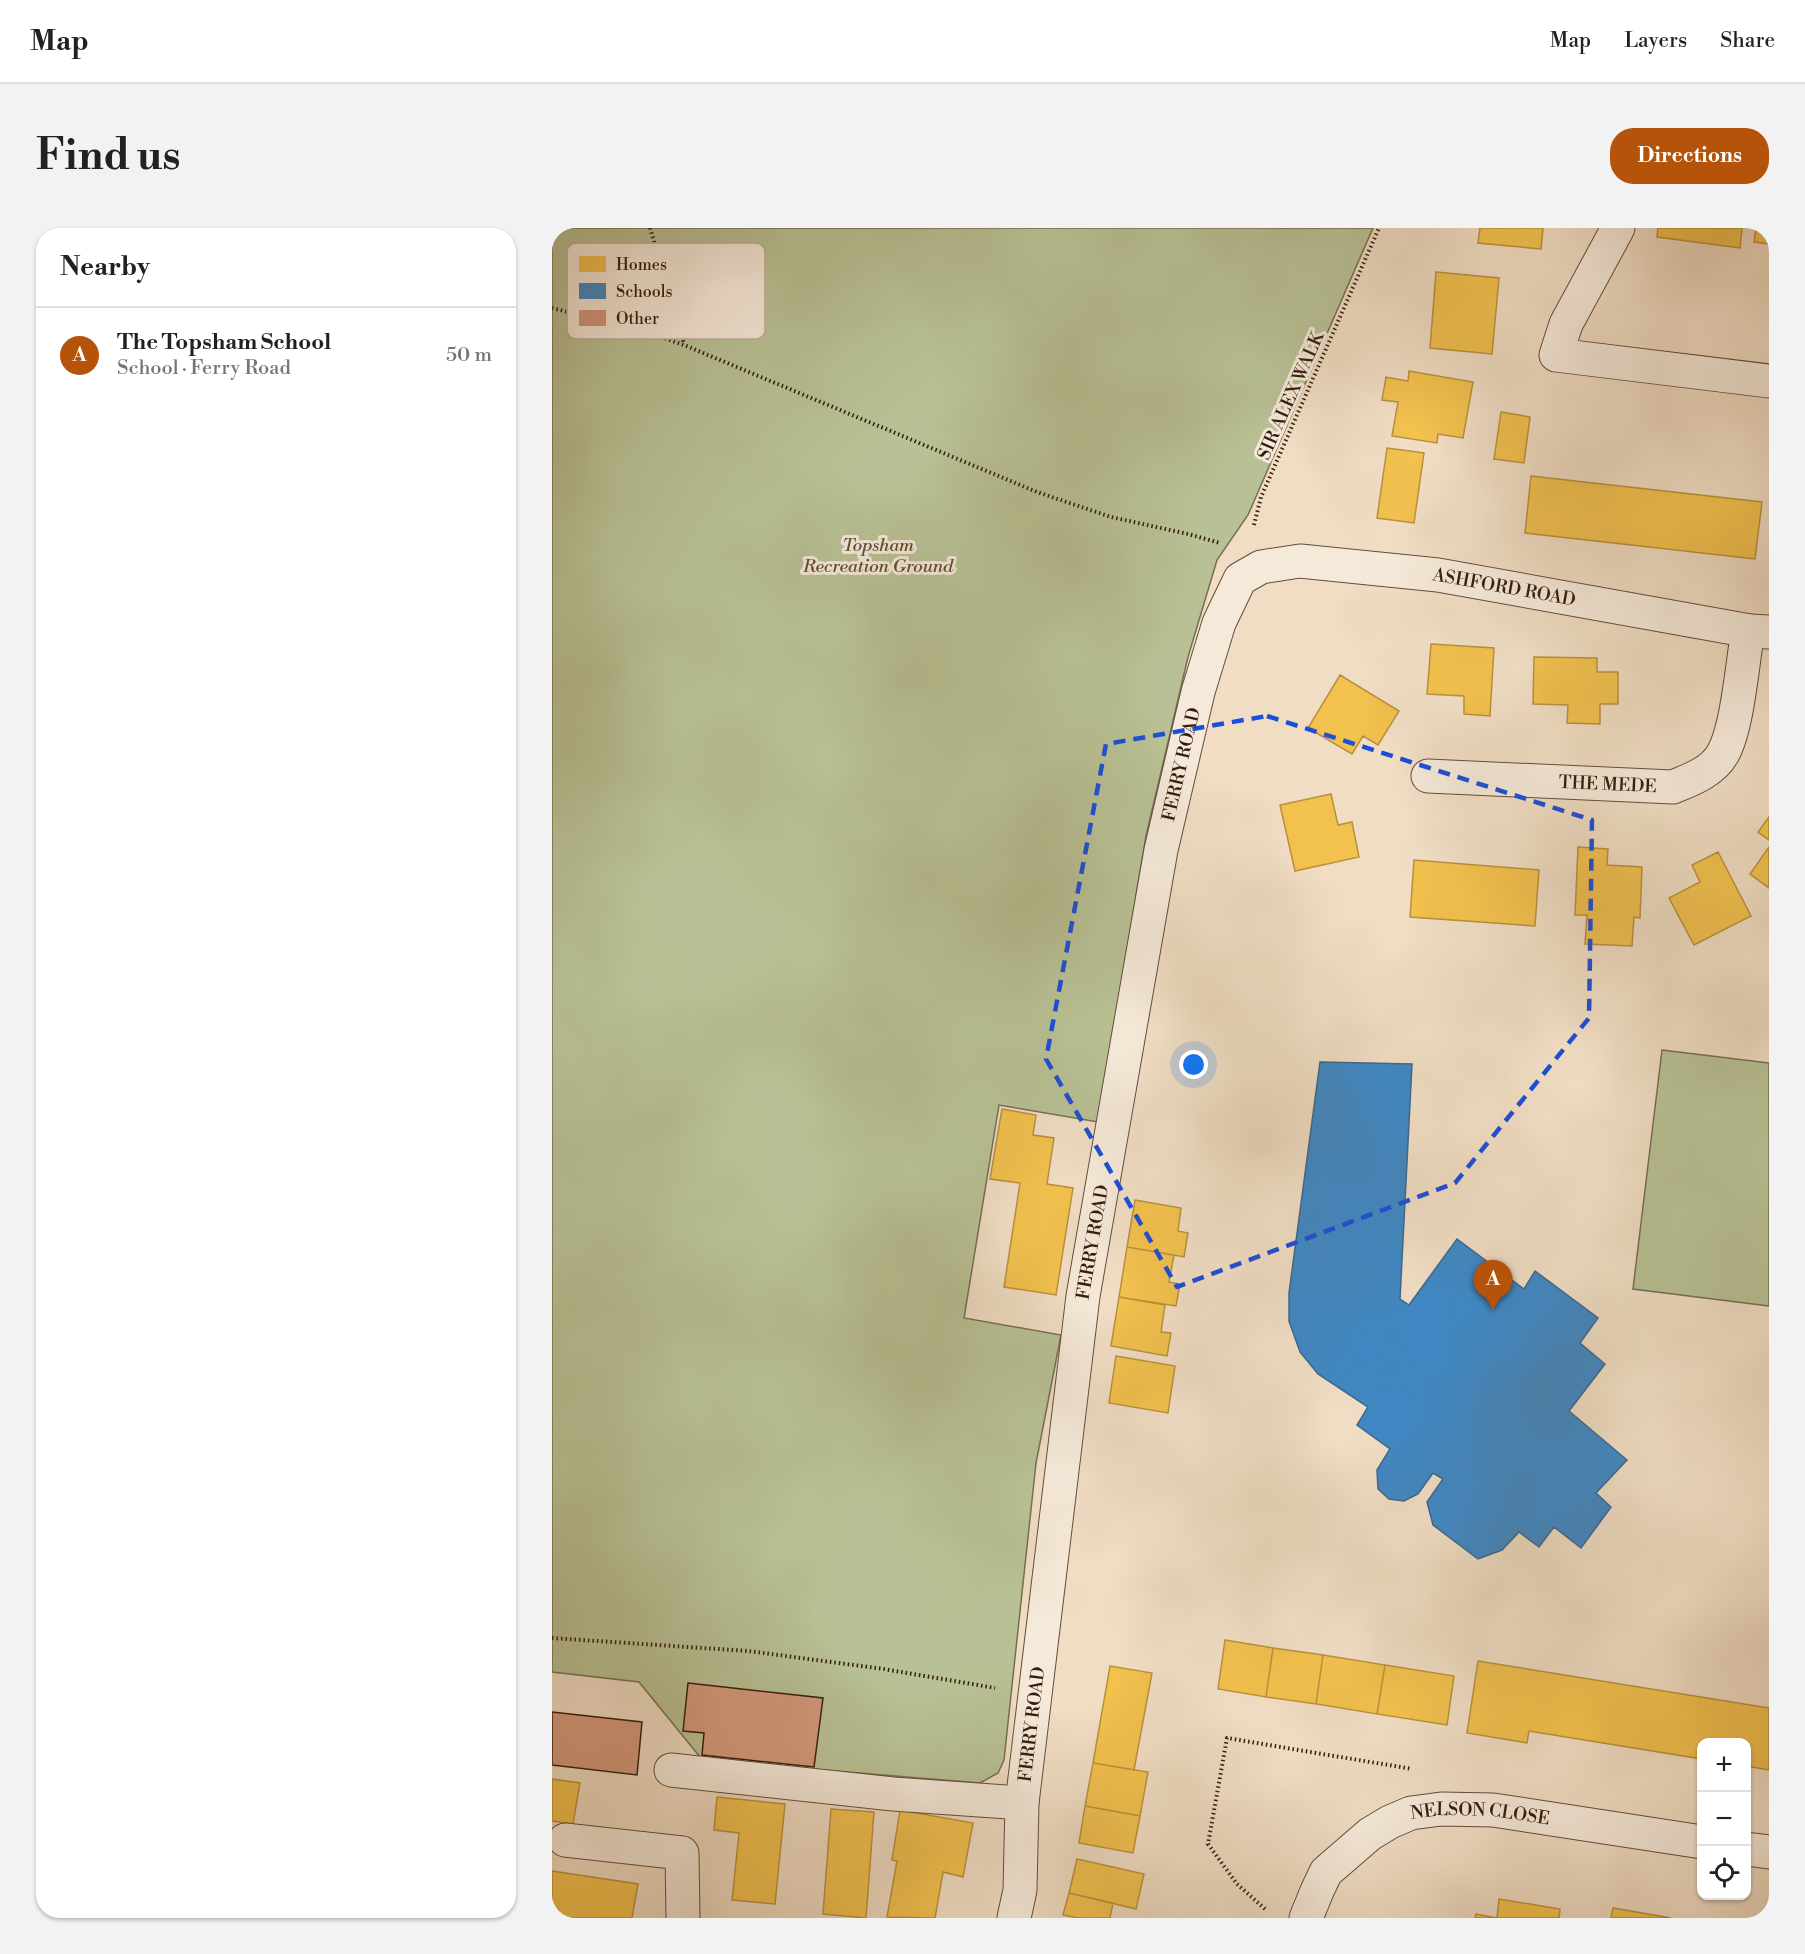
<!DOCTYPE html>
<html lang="en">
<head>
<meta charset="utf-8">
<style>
  :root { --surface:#fff; --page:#f2f2f2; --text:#202124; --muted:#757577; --line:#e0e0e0; --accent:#b45309 }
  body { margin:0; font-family:"Libre Bodoni",serif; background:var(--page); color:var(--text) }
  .controls { position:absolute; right:18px; bottom:18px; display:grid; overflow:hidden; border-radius:12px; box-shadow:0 2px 4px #0004 }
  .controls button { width:54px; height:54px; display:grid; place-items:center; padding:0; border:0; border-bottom:2px solid var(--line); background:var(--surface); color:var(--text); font:30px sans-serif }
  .you { position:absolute; left:642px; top:837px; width:21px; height:21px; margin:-15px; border:4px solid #fff; border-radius:50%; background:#1a73e8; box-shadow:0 0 0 9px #1a73e833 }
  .badge { display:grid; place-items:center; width:39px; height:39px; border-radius:50%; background:var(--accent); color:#fff; font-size:20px; font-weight:700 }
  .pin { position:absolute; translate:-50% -50px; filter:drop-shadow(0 2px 3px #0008) }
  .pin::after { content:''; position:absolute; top:32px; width:21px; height:18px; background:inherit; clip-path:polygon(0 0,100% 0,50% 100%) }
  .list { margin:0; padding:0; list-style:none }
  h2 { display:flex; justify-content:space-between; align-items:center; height:78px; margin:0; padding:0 24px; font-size:26px }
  h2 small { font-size:20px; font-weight:400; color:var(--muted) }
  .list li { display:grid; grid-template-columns:39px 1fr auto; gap:18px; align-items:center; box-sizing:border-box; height:96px; padding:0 24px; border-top:2px solid var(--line) }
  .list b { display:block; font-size:22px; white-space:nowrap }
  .list p { margin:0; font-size:20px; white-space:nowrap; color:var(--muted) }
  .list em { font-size:20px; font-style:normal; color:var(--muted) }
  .icon { flex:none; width:33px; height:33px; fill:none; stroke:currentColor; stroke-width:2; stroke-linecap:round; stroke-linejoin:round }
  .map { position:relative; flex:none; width:1217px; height:1690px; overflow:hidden; border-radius:24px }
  header { display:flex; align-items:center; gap:36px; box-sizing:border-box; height:84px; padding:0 30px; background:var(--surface); border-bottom:2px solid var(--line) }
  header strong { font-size:28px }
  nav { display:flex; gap:33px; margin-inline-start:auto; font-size:21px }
  .intro { display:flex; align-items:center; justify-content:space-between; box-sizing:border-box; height:144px; padding:0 36px }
  h1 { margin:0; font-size:42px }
  .button { padding:15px 27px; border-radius:24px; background:var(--accent); color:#fff; font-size:21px; font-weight:700 }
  main { display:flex; gap:36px; padding:0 36px }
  aside { flex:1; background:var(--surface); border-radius:24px; box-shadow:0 2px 4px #0004 }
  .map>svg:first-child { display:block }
</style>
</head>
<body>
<header>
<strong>Map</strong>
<nav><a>Map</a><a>Layers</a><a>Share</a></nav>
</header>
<div class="intro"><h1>Find us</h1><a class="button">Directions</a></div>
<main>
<aside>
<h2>Nearby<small></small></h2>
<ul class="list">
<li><span class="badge">A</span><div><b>The Topsham School</b><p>School · Ferry Road</p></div><em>50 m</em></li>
</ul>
</aside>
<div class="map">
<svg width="1217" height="1690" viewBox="0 0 1217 1690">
  <rect width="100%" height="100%" fill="#f0ddc4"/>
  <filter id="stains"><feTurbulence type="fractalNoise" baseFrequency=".00333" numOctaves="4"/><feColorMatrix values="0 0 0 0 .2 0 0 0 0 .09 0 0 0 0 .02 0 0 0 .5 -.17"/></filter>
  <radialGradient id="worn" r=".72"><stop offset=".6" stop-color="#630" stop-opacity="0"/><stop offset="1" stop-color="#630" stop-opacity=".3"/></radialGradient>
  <path fill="#b8c195" stroke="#776e52" stroke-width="1.5" d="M0,0h821l-125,287 -31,45 -29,97 -42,179 -48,286 -99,-17 -35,213 97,17 -25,128 -32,297 -6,13 -18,10 -158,-13 -122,-13 -61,-75 -87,-10z
    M1110,822l107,13v243l-136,-17z"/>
  <path fill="#f2c14e" stroke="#ba903b" stroke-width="1.5" d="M928,0h63l-2,21 -63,-6z
    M1106,0h84l-2,20 -83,-11z
    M1204,0h13v16l-15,-2z
    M884,44l63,6 -7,76 -62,-6z
    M857,143l64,11 -10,56 -25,-4 -1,9 -45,-7 6,-34 -16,-2 4,-23 22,4z
    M949,184l29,5 -6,46 -30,-4z
    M835,220l37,5 -10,70 -37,-5z
    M979,248l231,26 -7,57 -230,-26z
    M879,416l63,4 -4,68 -26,-2v-18l-37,-2z
    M982,429l63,1v14h21v32h-18v20l-33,-1 1,-18 -35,-1z
    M788,447l59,36 -21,34 -15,-9 -11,18 -44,-26z
    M779,566l7,31 14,-3 7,35 -64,14 -15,-66z
    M1217,589v23l-11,-8z
    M1026,619l30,2 -1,16 35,2 -2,51 -6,-1 -2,29 -47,-2 2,-29h-12z
    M1217,619v41l-19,-14z
    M1166,624l33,64 -57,29 -25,-47 31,-16 -8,-17z
    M862,632l125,10 -4,56 -125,-9z
    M450,881l34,6 -3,20 21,3 -7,46 26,4 -17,107 -52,-8 16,-104 -30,-4z
    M583,972l46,8 -3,23 10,2 -4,24 -57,-10z
    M575,1019l47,8 -5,27 11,2 -4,22 -57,-9z
    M567,1069l46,8 -4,27 10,1 -4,23 -56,-10z
    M564,1128l59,10 -7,47 -59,-10z
    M673,1412l48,8 -7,49 -48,-8z
    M721,1420l50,7 -7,49 -50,-7z
    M771,1427l62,10 -8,49 -61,-10z
    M926,1433l291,47v62l-23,-4v-24h-44v17l-173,-28 -2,12 -60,-10z
    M833,1437l69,11 -7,49 -70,-11z
    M558,1438l42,7 -18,97 -41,-7z
    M541,1535l55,9 -8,44 -55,-10z
    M0,1551l28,4 -7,41 -21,-3z
    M165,1569l68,7 -10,100 -43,-4 7,-67 -25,-3z
    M533,1578l55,10 -7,37 -54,-10z
    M279,1581l43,3 -8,106 -43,-4z
    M348,1582l73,13 -10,54 -20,-5 -8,46 -48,-1 10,-56 -5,-1z
    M525,1631l67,15 -8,35 -67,-16z
    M0,1643l86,13 -6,34h-75l1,-8 -6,-1z
    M517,1665l44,10 -3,15h-31l-16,-3z
    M947,1671l61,10 -1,9h-84l1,-4 21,4z
    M1061,1680l58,10h-60z"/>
  <path fill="#3f88c5" stroke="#3c688e" stroke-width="1.5" d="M768,834l92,2 -12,235 9,6 48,-66 67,50 11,-18 63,47 -18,25 25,21 -36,47 58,49 -31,33 15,14 -30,41 -27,-21 -15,20 -20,-15 -17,18 -24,9 -45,-34 -6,-23 16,-23 -10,-6 -15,21 -14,7 -15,-2 -11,-10 -1,-19 13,-21 -33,-24 11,-18 -50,-33 -18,-22 -11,-31v-28z"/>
  <path fill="#d3987b" stroke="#361c0f" stroke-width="1.5" d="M136,1455l135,15 -9,69 -112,-12 2,-22 -21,-2z
    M0,1484l90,10 -5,53 -85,-10z"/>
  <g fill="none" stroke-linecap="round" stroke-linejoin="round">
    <defs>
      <g id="minor">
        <path d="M1066,0l-52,96 -10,31 213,26"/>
        <path id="s1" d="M876,548l245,11c17,-7 39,-15 49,-32 15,-24 20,-88 25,-118l3,-6"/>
        <path d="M119,1542l222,24 129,9"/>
        <path d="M13,1612l117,13 1,65"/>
        <path d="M1194,1621l23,3"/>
        <path id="s2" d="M462,1690l6,-28 2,-87 61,-507 78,-446 37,-158 21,-69 21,-44 21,-12 39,-6 138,14 312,56 19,1"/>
        <path id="s3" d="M754,1690l11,-27 9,-19 44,-38 20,-12 21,-9 30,-4 52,1 209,32"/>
      </g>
    </defs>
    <use href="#minor" stroke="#644c3c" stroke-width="35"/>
    <path stroke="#361c0f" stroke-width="4" stroke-dasharray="1.5 3" stroke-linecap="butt" d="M98,0l34,116
      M0,80l92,23 40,14 353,147 74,25 77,17 32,9
      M702,297l7,-28 118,-269
      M0,1410l196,13 136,18 111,19
      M713,1681l-28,-25 -29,-40 19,-106 185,31"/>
    <use href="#minor" stroke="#f5e9d9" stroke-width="33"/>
  </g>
  <path fill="none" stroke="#1d4ed8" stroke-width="4.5" stroke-dasharray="12 8" stroke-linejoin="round" d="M715,488l325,104 -3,198 -134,165 -278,104 -131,-228 60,-315z"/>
  <g text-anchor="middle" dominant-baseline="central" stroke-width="6" stroke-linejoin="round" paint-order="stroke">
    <g font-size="18" fill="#361c0f" stroke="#f5e9d9">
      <text transform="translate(739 168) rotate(-66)">SIR ALEX WALK</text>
      <text stroke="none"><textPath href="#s2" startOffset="1632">ASHFORD ROAD</textPath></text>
      <text stroke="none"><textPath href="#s2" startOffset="1167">FERRY ROAD</textPath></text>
      <text stroke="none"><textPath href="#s1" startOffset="180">THE MEDE</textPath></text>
      <text stroke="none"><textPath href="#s2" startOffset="681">FERRY ROAD</textPath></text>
      <text stroke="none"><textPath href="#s2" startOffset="195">FERRY ROAD</textPath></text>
      <text stroke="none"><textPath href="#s3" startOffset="224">NELSON CLOSE</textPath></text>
    </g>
    <g font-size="18" font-style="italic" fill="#5d4e37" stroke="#f5e9d9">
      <text x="326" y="317">Topsham<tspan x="326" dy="21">Recreation Ground</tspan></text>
    </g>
  </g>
  <rect x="15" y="15" width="198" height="96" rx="9" fill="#f5e9d9" stroke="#bcac9c" stroke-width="1.5"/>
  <rect x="27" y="28" width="27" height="16" fill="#f2c14e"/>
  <rect x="27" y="55" width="27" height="16" fill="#3f88c5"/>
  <rect x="27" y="82" width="27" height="16" fill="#d3987b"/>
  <g font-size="16" fill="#361c0f">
    <text x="64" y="42">Homes</text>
    <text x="64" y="69">Schools</text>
    <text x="64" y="96">Other</text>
  </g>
  <rect width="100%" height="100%" filter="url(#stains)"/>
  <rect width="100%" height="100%" fill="url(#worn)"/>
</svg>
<div class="controls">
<button>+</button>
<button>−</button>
<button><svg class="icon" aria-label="locate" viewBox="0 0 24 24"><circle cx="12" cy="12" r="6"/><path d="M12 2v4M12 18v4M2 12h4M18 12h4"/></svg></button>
</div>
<div class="you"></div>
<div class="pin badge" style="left:941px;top:1082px">A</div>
</div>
</main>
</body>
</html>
